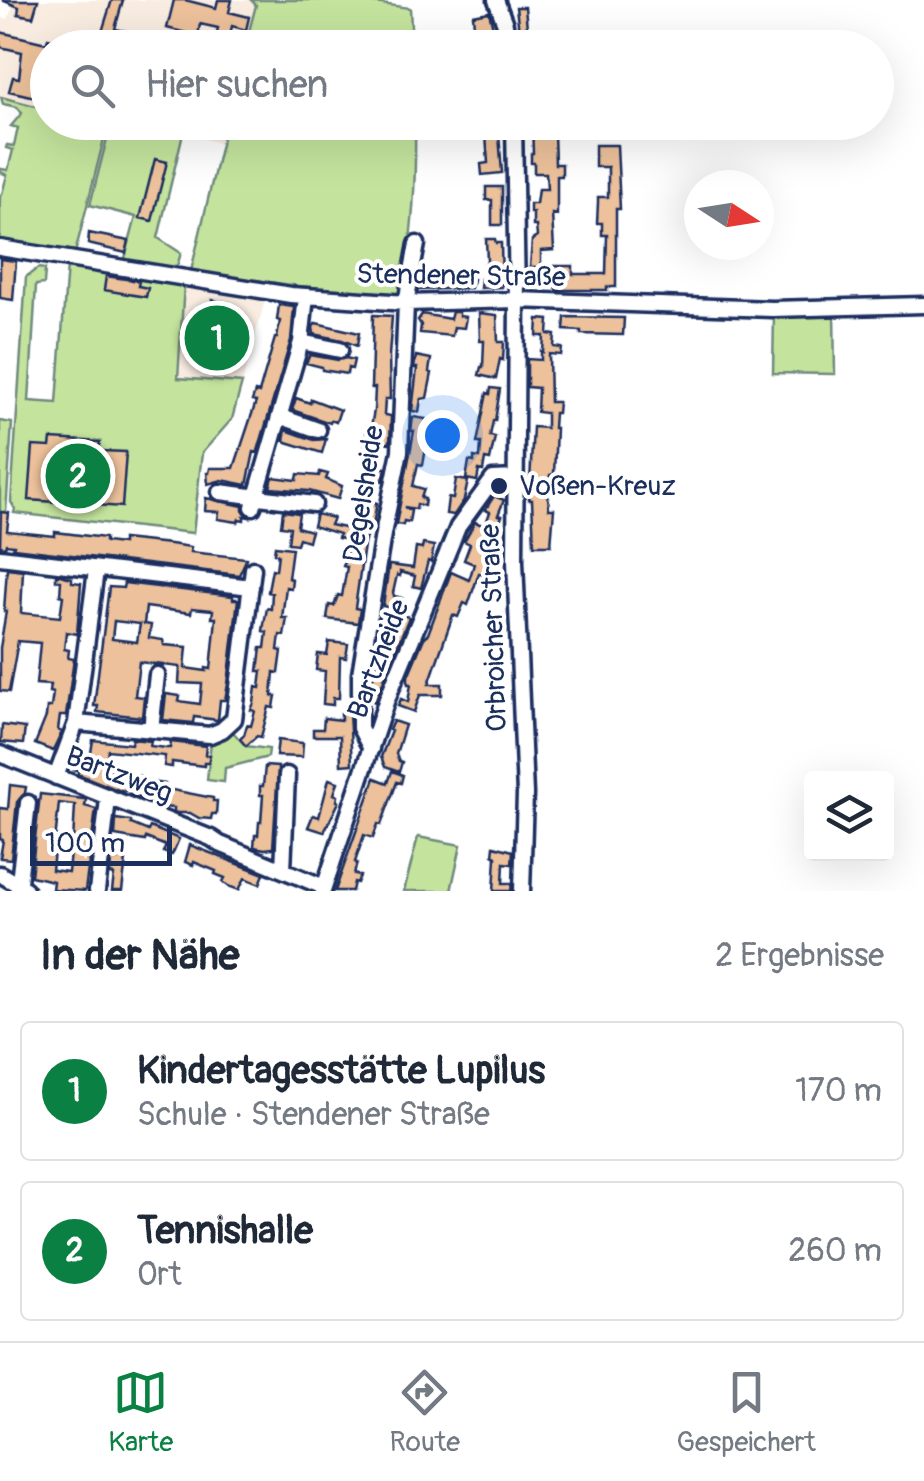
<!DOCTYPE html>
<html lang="de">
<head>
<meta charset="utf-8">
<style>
  :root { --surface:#fff; --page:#f6f6f7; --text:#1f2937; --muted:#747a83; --line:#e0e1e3; --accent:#0b8043 }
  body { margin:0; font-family:Pangolin,sans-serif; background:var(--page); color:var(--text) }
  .controls { position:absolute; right:30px; bottom:30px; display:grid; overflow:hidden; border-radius:10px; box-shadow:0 10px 40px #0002 }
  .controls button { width:90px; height:90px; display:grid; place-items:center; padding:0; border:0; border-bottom:2px solid var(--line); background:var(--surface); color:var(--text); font:50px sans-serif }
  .compass { position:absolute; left:684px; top:170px; width:90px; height:90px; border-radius:50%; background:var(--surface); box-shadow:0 10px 40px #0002; rotate:102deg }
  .scale { position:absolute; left:30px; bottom:25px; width:142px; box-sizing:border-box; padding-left:10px; border:5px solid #1b2f5e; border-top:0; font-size:28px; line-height:35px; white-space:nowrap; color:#1b2f5e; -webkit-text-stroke:8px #fff; paint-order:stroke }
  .you { position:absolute; left:442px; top:435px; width:35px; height:35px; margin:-25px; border:8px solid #fff; border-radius:50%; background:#1a73e8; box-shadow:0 0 0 15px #1a73e833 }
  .badge { display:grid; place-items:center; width:65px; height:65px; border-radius:50%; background:var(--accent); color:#fff; font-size:32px; font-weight:700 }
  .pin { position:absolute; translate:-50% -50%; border:5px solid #fff; box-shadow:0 2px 10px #0006 }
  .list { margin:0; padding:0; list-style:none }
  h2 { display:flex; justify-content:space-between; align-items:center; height:130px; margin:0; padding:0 40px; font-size:42px }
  h2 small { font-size:32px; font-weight:400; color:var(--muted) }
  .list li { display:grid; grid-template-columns:65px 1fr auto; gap:30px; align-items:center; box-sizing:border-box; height:140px; margin:0 20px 20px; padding:0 20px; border:2px solid var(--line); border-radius:10px }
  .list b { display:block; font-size:38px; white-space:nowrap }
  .list p { margin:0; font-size:32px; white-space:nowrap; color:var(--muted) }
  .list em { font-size:32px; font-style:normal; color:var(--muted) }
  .icon { flex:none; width:55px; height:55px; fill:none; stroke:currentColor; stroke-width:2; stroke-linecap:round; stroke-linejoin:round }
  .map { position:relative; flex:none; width:924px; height:891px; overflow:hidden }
  .search { position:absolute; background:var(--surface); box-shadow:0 10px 40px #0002; left:30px; right:30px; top:30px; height:110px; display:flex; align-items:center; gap:25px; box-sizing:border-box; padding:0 35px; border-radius:55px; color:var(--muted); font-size:38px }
  .sheet { height:450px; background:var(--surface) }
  nav { display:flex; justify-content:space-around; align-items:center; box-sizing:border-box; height:140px; border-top:2px solid var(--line); background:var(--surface); font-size:28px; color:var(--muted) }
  nav a { display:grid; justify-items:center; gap:5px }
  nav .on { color:var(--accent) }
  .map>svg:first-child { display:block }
</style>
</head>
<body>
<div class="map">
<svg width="924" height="891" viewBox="0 0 924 891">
  <rect width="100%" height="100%" fill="#fff"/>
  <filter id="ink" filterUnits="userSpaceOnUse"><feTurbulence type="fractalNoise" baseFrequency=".01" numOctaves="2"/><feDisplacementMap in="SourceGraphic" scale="20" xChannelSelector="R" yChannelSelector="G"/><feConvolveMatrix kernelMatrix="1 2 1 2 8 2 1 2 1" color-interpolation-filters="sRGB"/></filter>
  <g filter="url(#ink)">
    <path fill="#f9ece1" d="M15,0h236l5,5 -11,42 -197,1 -1,61 -47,-12v-79l8,1z
      M140,123h86l-6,20z
      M184,284l82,13 -24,86 -64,-4z"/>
    <path fill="#c4e49d" stroke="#708a7e" stroke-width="2.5" d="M251,0h102l57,8 2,39h-167l11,-42z
      M1,97l46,12 1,13 60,1 -33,130 -75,-14v-44l2,-1 5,-19 -7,-3 1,-3 7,1 5,-20 -7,-2 1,-3 7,1 4,-18 -7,-2 11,-13 -5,-6 -14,-3z
      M111,123h29l43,10 -25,105 23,15 -5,16 -52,-7 12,-45 -46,-12z
      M226,123h189c1,60 -2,107 -12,167l-3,4 -102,-8 -107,-15z
      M67,265l117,19 -6,94 64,5 -10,36 -30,34 -9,80 -179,-20 1,-4 -4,-7 15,-225 12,-9 7,1 -1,15 -8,1 -7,116 28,2z
      M834,312l1,62 -62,-1 1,-59z
      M0,421l12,2 -6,89h-6z
      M232,731l14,15 23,3 -1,8 -43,11 -1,14 -17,-2 4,-39z
      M418,837l43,8 -10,46h-47z"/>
    <path fill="#ecc19b" stroke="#1b2f5e" stroke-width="2.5" fill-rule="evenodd" d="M2,0h36l-5,17 -15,-3 1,-7z
      M112,0h11l-8,29 11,2 -4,17h-25z
      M174,0h11l31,8 2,-8h14l-3,12 20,5 -3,13 -14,-4 -4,17 -13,-3 3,-12 -18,-4 -2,12 -31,-8z
      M516,7h9l3,31 36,1v9h-43z
      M489,12l7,27 -8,1 1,8h-13l-3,-33z
      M0,32l46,11 2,-5 28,7v3h-28v52l-39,-9 4,-14 6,1 3,-26 -22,-5z
      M623,37v11h-41l-1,-10z
      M485,122h13l4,51 -20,2 -1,-11 7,-1z
      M532,122h45v9l-23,1 1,32h7v12h-5v39l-5,-1 2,36 -13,1v16h-11l2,-27 5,-3 -1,-11h-3v-13h-3v-9h6l2,-15h9l-1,-16h-12v-10h-3v-9l2,-1z
      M595,145h22l3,64h-4v78h-9v3h-50l-4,-7v-17h20v8h33l1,-39h-5v-12h-5l1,-21v-5h10v-30h-13z
      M155,159l12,3 -15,59 -12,-3z
      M486,187h16v38h-10v-25h-6z
      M89,233l40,8 -3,12 -38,-9z
      M486,239h9l1,4h5l1,44 -22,1 1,-9h4l-1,-13 3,-5z
      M0,259l16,2 -3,39 -13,-2z
      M464,273l1,5 8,1 -2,9 -52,2 3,-15z
      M106,276l33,5 -1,5 10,2 -2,9 -42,-7z
      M212,300l17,3 -3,14 12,6 -10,33 -20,-4z
      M279,305l15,2 -3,33 -33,111v2l-4,-1 -7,33 -25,-5 -14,4 -1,-11h2l1,-5h24l22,-66 -4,-1 3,-9 4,1 16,-55h2l3,-17 -3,-1z
      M452,312h7v4l7,1 -2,11 -10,-1 -2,9 -32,-3 1,-8 -3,-5 4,-6 28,5z
      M479,313l18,2 1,27h6l-1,18 -3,-1 -4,20 -17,-4 2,-8h2l1,-26h-4z
      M373,315l19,1 -3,40 1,43h-5l-1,16 7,1 -1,27 -14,-1 -3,15 8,2 -2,8 7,1 -3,13 -12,-3 1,-5 -3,-1 4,-15h-9l3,-31 4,1 3,-17 1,-22h-4z
      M565,317l59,1 -1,17 -42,-1v-3l-17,-1z
      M538,319l11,1 -1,14 7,1 -1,12 8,1 -1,7 -12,-1 1,48h8l-1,11h-3l-1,15h3l-2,46 -4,1 -1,8h-2l2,26h5l-3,36h-17l-2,-45h-3l4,-73 13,1v-15l-9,-1 1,-24 -11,-1v-28l14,1v-9l2,1 1,-16h-7z
      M316,323l43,10 -2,13 -15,-6 -28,-6 -1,-7z
      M310,355l28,5 8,-2 8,2 -2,9 -4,-1 -1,6 -25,-4v-3l-16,-4z
      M416,356l15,3 -2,13 3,1 -5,25 -6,1 -2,13 -7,-1 5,-43h-3z
      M491,388l9,1 -5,32h-2l-3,15 5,1 -5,23 -5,-1 -2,12 -4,-1 -2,11 -11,-2 3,-18 5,1v-5l6,1 1,-15h-4l10,-50 3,1z
      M296,398l14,5 1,-4 29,11 -4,12 -5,-2 -1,3 -38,-13z
      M413,417l13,2 -3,14 8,1 -1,9h-3l-4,22 -5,-1 -5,22 11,3 -3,9 4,1 -1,7 -7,-2 -1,5 -12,-2 7,4 -2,11 -5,-1 -1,4 -7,-1 14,-71 4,-22h-3z
      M286,430l28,10 12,-1 -4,14 -35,-11 -3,-2z
      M51,439l49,3 -1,7 4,2 23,1 -4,55 -93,-7 4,-54 17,1z
      M320,472l8,2 -2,5 16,7 -4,13 -29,-8 -39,-3 3,-11 24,3 1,-6 21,2z
      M456,479l12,2 -4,19 -10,15 -8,-1 2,-16 5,1z
      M494,496l10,4 -6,15 4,1 -5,14 4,1 -4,9 -4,-1 -8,19 7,3 -6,14 -7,-2 -11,32 -4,-2 -6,14 -5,-2 -24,69h13v11h-22l-6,17 -16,-6 3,-7 7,3 3,-18h-3v-8l16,-38 4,-4 23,-62 18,8 5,-16 -10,-4 6,-16 -6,-3 11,-19 10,4 5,-14 -5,-2z
      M206,498l37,8v4l6,7 -5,-1v4l-5,-1 -1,3 -20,-3 1,-7 -14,-1z
      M366,500l11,3 -4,22h-4l-5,20 -9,63 5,1 -2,14 -31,-4 2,-14 5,1 4,-11 4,1 5,-29 -4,-1 6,-26 -11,-2 1,-4 -26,-8 3,-12 17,4 -3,7 19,4 3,-18 11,2z
      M283,511l16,2 -2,14 14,4 -3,10 -9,-3 -2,6 -9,-1 2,-16 -9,-1z
      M1,512l8,1 -2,18 48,5v-4l42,5 8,1v4l17,2v-5l48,5 21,3 -1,5 56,6 -1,4 -6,13 -226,-27 1,-3 -8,-1 -1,3 -5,-1z
      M423,544l11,2 -3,16 -3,-1 -7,27 -8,-2 2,-10 -15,-4v4l-3,-1 -4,18 1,3 8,2 -3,12 -16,-4 6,-41 24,3 3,-20 6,1z
      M275,546l17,2 -4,30 4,1 -1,9 -5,-1 -4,31h5l-3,18 -4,-1 -2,15 4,1 -3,22 -5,-1 -2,24h4l-1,5 -1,7 -5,-1 -8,30 -4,-1 -11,10 -6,-7 4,-4 3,-10 4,1 4,-15 -4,-1 3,-7 2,-16 4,1 2,-17h-4l1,-8 2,-15h4l2,-16 -4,-1 1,-7 3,-16 4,1 1,-16 -4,-1 1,-7 3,-16 4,1 2,-16 -4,-1z
      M7,568l16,2 -2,43 39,4 3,-21 -3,-1 1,-14 -5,-1v-6l16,4v4l9,1 -4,51 -11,-2 -2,17 5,1 -1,8 6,1 -8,57h-6l-2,14 4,2 -9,19 -18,-7 11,-27 1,-10h4l2,-14 -4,-1 1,-7 -14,-1 4,-41 -22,-2 -9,51 -9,-1v-43l6,-37h-2z
      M124,583l109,13v3h5l-10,85 -3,16h-5l-2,20 -24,-3 -1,6 -30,-3 3,-26 14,2 -1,5 21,3 2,-20 -23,-1 1,-16 -41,-5 -4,34 9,1 -2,20 -45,-5 1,-6h-4l15,-119 14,1zM146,607l45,6 1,-5 21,2 -1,8h4l-5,51 -5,-1v3l-21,-3 2,-21 -23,-2 -1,-5 -14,-2 2,-13 -7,-1zM114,621l26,3 -3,18 -25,-3z
      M394,613l15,4 -34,85 -4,-2v-18l11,-29 4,-18 2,-3 3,1z
      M329,642l19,2 -2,14 -6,-1 -1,41h-6v7l-10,-1 2,-33 -9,-1 2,-16 9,1z
      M341,713h8l3,51 -11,1 -1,-29h-27v-7h10l1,-11 17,2z
      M393,721l12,4 -9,29 3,7 3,1 -3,10 -14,-5 -4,-10 10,-26 -2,-1z
      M2,725l23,3 -2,16 -22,-2z
      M132,739l19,2 -1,5 16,2h4l1,-6 35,4 -1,9h5l-2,8h-4v3l-32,-4v5l-8,-1 1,-10 -57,-6 -3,20 9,1v2l27,3 -1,5 25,3 2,5 46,9v3h4l-1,13h-4l-1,5 -12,-1 -9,-5h-13l-3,-1v-4l-12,-1 -33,-13v-3l-11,-1 -40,-16v-4h-4l1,-9 15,-2 3,-19 38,4z
      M278,740l25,3 -1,14 -26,-1z
      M265,766l13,1v3l-5,78 -8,1 -11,-2 1,-12h3l1,-13h2l2,-27h-3v-9h3z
      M392,771l11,4 -2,8 -4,-1 -16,43 -3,-1 -5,14 -9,-3 -9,27 2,1 -3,11 6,2 -3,7 -3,-1 -2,9h-17l40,-113 13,5z
      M329,779l9,3 -4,12 4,2 -1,5 2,1 -15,30 -16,-5 5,-12 6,2z
      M10,785l16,2 -1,6 -8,9 -6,57 -11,-1 3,-18 -3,-1v-31l8,1z
      M40,794l44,5 2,1 -1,6 11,3 -11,82 -33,-2 1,-8 -22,-5zM59,803l16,2 -2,37h-2l-3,30 -16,-2z
      M116,819l15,2v3l17,7 2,-4 29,12 -7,16 -9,-3 3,-6 -20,-8 -1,3 -30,-5z
      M190,845l74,29 -4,10 -15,-6 -6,12 -11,-4 -5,-4 2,-4 -10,-4 1,-3 -22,-9 -1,3 -8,-3z
      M494,846l19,5 -1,13 -8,-1 -1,20h9l-1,8h-17l2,-34 -3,-2z
      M118,851l9,1 -5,39h-10l2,-16 -4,-1 1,-14h6z"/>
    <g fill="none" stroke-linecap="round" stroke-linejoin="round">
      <defs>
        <path id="minor" d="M496,0l9,24 3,24
          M514,122l3,178 -2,261 10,233 -3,97
          M0,248l291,47 115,8 111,-3 255,9 152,-4
          M301,342l39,8
          M279,416l39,14
          M220,492l94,12
          M253,507l48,-165 5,-46
          M0,557l251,30
          M76,723l134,12 12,-5 12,-11 19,-150
          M151,730l6,-55
          M371,749l-11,-21v-54l23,-140 17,-83 6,-148 11,-59
          M0,754l211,84 9,6 104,43
          M56,777l20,-54 20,-153
          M283,870l4,-95
          M0,874l25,15
          M18,891l10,-88
          M97,891l11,-92
          M323,891l64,-192 71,-172 35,-48 22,-1"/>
      </defs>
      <use href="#minor" stroke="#1b2f5e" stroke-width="21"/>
      <use href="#minor" stroke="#fff" stroke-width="14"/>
    </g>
  </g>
  <circle fill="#1b2f5e" stroke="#fff" stroke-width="4" cx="499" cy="486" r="10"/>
  <g text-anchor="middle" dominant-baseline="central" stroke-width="8" stroke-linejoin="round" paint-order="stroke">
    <g font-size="28" fill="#1b2f5e" stroke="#fff">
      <text transform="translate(461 276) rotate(1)">Stendener Straße</text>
      <text transform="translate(364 494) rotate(-81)">Degelsheide</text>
      <text transform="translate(494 628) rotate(-92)">Orbroicher Straße</text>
      <text transform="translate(379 659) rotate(-69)">Bartzheide</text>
      <text transform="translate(119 775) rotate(21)">Bartzweg</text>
    </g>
    <g font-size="28" fill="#1b2f5e" stroke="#fff" text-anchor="start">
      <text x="519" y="486">Voßen-Kreuz</text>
    </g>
  </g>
</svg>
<div class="controls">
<button><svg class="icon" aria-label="layers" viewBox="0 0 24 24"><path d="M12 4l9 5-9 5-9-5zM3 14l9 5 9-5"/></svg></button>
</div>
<svg class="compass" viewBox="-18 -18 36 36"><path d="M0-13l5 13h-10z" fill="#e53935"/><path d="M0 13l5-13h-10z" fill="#747a83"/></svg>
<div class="scale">100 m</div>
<div class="you"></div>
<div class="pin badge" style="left:217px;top:338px">1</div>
<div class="pin badge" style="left:78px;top:476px">2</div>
<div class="search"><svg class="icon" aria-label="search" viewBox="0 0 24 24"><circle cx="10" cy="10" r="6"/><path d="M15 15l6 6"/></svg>Hier suchen</div>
</div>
<section class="sheet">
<h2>In der Nähe<small>2 Ergebnisse</small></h2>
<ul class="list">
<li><span class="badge">1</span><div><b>Kindertagesstätte Lupilus</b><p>Schule · Stendener Straße</p></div><em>170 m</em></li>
<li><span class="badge">2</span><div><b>Tennishalle</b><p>Ort</p></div><em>260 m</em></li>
</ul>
</section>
<nav>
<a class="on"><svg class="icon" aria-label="map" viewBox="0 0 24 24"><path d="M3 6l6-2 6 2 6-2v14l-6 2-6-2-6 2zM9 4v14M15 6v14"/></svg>Karte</a>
<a><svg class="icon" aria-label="directions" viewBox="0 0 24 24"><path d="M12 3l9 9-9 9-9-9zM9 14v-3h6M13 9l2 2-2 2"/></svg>Route</a>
<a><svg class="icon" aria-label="saved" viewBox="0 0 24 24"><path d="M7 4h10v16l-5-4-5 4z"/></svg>Gespeichert</a>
</nav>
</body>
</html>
